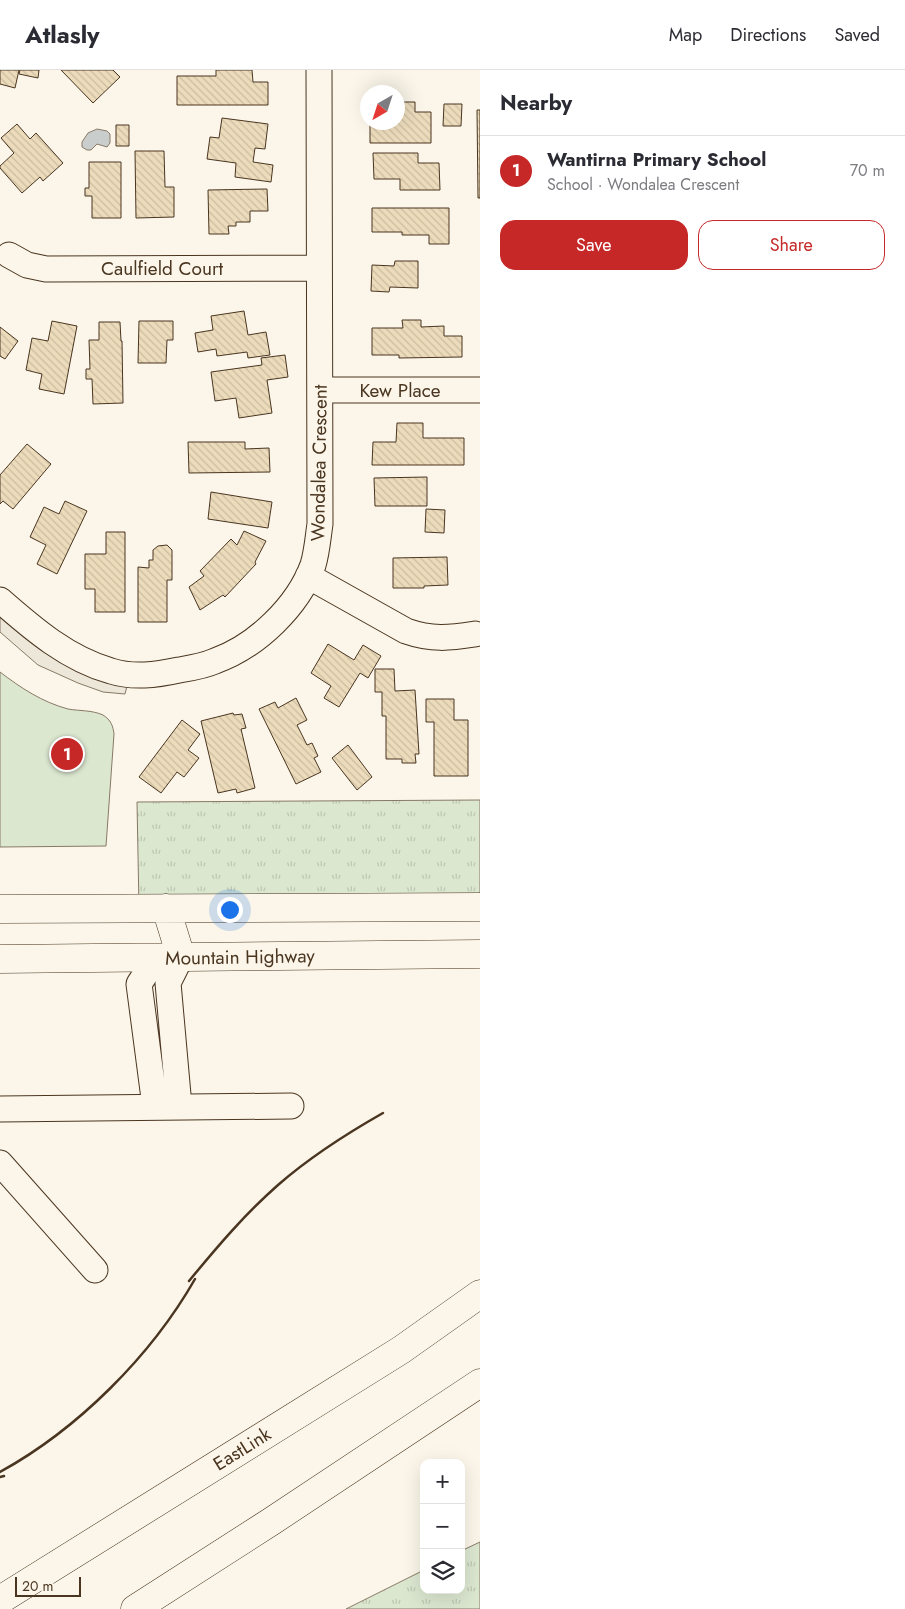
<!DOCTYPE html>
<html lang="en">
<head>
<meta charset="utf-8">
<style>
  :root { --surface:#fff; --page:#f2f2f3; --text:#2b2b33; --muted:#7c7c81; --line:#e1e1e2; --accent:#c62828 }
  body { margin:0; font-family:Jost,sans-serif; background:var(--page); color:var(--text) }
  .controls { position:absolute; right:15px; bottom:15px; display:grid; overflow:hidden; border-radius:10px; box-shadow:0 5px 20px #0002 }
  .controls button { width:45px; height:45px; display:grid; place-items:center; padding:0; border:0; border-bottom:1px solid var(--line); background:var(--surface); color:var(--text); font:25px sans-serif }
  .compass { position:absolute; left:360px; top:15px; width:45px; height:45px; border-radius:50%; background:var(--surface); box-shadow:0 5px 20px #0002; rotate:219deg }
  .scale { position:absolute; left:15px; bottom:12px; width:66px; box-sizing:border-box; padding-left:5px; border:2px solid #4a3520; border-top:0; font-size:14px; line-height:18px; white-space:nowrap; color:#4a3520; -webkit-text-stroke:4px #fbf6e9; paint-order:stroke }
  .you { position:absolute; left:229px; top:839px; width:18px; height:18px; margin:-12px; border:4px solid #fff; border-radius:50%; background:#1a73e8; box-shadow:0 0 0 8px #1a73e833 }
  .badge { display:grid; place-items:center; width:32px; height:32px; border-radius:50%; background:var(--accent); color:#fff; font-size:16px; font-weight:700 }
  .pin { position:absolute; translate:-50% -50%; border:2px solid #fff; box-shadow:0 1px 5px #0006 }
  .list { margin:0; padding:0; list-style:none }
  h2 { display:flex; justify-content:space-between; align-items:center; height:65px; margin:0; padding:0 20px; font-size:21px }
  h2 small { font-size:16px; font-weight:400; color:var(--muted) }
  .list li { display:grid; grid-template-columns:32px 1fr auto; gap:15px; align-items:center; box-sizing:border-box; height:70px; padding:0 20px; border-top:1px solid var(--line) }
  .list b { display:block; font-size:19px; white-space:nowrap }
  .list p { margin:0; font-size:16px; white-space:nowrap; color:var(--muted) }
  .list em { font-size:16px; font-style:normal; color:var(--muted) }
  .actions { display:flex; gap:10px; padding:15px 20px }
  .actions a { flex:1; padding:11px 0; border:1px solid var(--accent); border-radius:15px; text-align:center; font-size:18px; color:var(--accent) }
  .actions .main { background:var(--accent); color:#fff }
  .icon { flex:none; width:28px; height:28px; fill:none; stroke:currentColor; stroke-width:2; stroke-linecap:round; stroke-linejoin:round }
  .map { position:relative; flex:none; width:480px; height:1539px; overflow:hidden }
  header { display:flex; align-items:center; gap:30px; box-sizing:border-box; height:70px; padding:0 25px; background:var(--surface); border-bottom:1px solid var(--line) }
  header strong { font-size:24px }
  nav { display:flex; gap:28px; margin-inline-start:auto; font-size:18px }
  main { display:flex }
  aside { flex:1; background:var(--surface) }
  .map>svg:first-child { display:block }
</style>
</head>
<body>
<header>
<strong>Atlasly</strong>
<nav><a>Map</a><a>Directions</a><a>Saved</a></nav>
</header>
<main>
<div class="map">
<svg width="480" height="1539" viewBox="0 0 480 1539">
  <defs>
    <pattern id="park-tufts" width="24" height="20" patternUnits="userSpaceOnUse" patternTransform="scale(1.25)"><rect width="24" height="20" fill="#dce7d0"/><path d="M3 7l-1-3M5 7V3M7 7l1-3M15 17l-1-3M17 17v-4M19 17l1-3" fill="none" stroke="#bec7b2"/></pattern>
    <pattern id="building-back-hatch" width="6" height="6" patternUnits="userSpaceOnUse" patternTransform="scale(1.25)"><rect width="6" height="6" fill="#ecdcbc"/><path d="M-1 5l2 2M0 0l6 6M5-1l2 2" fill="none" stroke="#ccbda1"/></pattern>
  </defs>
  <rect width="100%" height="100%" fill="#fbf6e9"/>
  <path fill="url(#park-tufts)" stroke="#887966" d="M480,730v107l-341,1 -2,-106z
    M480,1472v67h-134l78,-39v20h37v-39z"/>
  <path fill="#dce7d0" stroke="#887966" d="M0,602c21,16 42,30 68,37 11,2 24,1 35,6 8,5 10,11 11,19l-8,112 -106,1z"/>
  <path fill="#ede7d9" stroke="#887966" d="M0,528l24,21 106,55 -5,20 -22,-2 -25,-9 -40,-18 -38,-33z"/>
  <path fill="#c9cecd" stroke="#887966" d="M97,59l10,2 3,3v9l-3,4 -10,-3 -6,6h-4l-5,-3v-5l6,-9z"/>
  <path fill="url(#building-back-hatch)" stroke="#4a3520" d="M0,0h19l-4,18 -15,-4z
    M20,0h19l-1,8 -19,-4z
    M61,0h52l7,7 -27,26z
    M216,0h36l1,12h15v23h-91v-29h39z
    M398,32h17v10h16v31h-61v-21h28z
    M444,34h18l-1,22h-18z
    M477,40h3v88h-2z
    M222,48l46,6 -3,25 -10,-1 -2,14 20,3 -2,17 -36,-5 1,-14 -29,-4 3,-22 9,1z
    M17,54l13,15 6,-6 27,30 -20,18 -3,-4 -18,16 -22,-25v-2l14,-13 -13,-15z
    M116,55h13v21h-13z
    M135,81h29l1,36h9v30l-38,1z
    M373,83h45v10h21l1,27h-40v-11h-26z
    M89,92h32v56h-29v-22h-7v-8h4z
    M267,119l1,22h-18v11h-14v4h-8l1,8h-20l-1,-44z
    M372,138h77v36h-20v-9h-27v-3h-30z
    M395,191h23v27l-28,-1 -1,5 -18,-1 1,-26 22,1z
    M244,241l4,24 18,-3 4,23 -22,3 -1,-6 -30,4 -1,-7 -18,3 -3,-19 18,-3 -2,-14z
    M402,250h19v7l23,-1v10h18v21l-63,1v-3h-27v-27h31z
    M52,251l25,5 -13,68 -25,-5 3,-15 -16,-4 6,-32 16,3z
    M139,251h34v19h-6l-1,23h-28z
    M99,252h21l1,19h1l1,62 -30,1 -1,-25h-6v-10h4l-1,-29h10z
    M0,257l18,14 -13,18 -5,-3z
    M285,285l3,22 -21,3 5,33 -33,5 -3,-20 -21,3 -4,-29 51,-7 -1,-7z
    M397,353h26v15h41v27h-92l1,-23h23z
    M188,372h57v7l24,-1 1,24 -81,1z
    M27,374l24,20 -38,45 -10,-8 -3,3v-29z
    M427,407v29h-52l-1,-28z
    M211,422l61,10 -4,26 -60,-9z
    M65,431l22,10 -30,63 -20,-10 9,-19 -16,-8 14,-30 15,7z
    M426,439l19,1 -1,23 -19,-1z
    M244,461l22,10 -11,21 1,2 -31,33 -2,-2 -23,15 -11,-23 15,-11 -4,-5 31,-32 6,6z
    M106,462h19v80h-30v-23h-10v-35h21z
    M167,475l5,5v30h-5v42h-29v-55l11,1v-8h4v-10l5,-4z
    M447,487l1,28 -24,1v2h-31v-30z
    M328,574l26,16 9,-15 18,11 -13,22 -8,-5 -21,34 -15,-9 7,-12 -20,-13z
    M375,599h19l1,22 20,-1 4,64h-4l1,9h-14v-4h-16v-43h-4v-24h-7z
    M296,628l11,22 -10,5 10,20 5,-2 6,13 -4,2 7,14 -25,12 -37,-75 16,-7 3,6z
    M426,629h28v21h14v56h-34v-54h-8z
    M233,643l1,2 8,-1 4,14 -5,1 14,59 -18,5 -1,-4 -18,4 -17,-72z
    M182,650l18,14 -12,16 11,8 -15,19 -7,-5 -16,21 -22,-16z
    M348,675l24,32 -15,13 -25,-32z"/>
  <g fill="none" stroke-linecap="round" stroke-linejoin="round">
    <defs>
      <path id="minor" d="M9,185l18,10 19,4 273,-1
        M321,320h159
        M308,506l98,55c26,9 43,7 69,3
        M0,530c33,29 68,59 111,71 22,7 45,4 68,-1 12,-2 25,-4 36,-9 42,-15 83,-55 98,-96 4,-13 5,-28 7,-41l-1,-454
        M155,1036l-16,-122 17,-26
        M179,1036l-11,-123 13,-26
        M0,1039l291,-3
        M0,1093l95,107"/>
      <path id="major" d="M166,838l15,49
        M0,839l480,-2
        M0,889l480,-5"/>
      <path id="highway" d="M0,1530l401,-250 79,-56
        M135,1539l137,-88 208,-138"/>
    </defs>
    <use href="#minor" stroke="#4a3520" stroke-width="27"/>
    <use href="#major" stroke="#4a3520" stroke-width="29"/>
    <use href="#highway" stroke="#4a3520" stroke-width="29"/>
    <use href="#minor" stroke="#fbf6e9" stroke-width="25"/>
    <use href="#major" stroke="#fbf6e9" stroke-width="28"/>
    <use href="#highway" stroke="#fbf6e9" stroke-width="28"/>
    <path stroke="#4a3520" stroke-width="2.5" d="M189,1211c28,-34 56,-67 89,-96 32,-28 68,-51 105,-72
      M0,1402c78,-43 151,-116 195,-193
      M0,1407l4,-1"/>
  </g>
  <g text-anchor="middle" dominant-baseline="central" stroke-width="4" stroke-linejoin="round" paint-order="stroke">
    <g font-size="19" fill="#4a3520" stroke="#fbf6e9">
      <text x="162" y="198">Caulfield Court</text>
      <text x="400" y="320">Kew Place</text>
      <text transform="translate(319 393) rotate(-89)">Wondalea Crescent</text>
      <text transform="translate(240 887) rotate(-1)">Mountain Highway</text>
      <text transform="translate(242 1379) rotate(-32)">EastLink</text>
    </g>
  </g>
</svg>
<div class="controls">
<button>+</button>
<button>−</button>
<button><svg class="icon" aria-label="layers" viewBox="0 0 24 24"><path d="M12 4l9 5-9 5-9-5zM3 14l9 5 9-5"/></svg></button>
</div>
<svg class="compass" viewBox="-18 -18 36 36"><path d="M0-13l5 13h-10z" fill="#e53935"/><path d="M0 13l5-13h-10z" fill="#7c7c81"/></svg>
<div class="scale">20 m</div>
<div class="you"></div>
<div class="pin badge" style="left:67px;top:684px">1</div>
</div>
<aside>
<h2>Nearby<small></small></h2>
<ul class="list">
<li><span class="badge">1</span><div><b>Wantirna Primary School</b><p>School · Wondalea Crescent</p></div><em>70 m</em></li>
</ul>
<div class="actions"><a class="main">Save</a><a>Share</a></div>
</aside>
</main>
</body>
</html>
